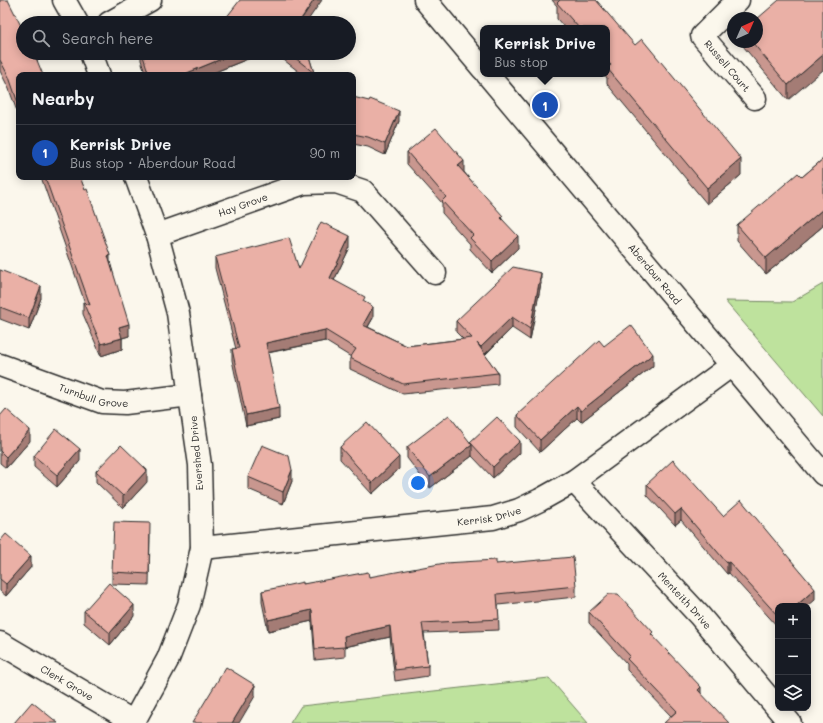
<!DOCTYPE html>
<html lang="en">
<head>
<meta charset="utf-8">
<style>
  :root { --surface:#171b24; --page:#20242c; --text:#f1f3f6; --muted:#9ea1a6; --line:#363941; --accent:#d1495b }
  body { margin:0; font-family:Mali,sans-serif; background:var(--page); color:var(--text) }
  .controls { position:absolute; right:12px; bottom:12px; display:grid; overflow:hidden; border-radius:8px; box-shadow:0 2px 10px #0003 }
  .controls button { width:36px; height:36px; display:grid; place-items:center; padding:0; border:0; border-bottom:1px solid var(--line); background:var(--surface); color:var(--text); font:20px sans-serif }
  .compass { position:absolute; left:727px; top:12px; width:36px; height:36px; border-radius:50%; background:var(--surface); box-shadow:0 2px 10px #0003; rotate:45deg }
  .you { position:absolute; left:418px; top:483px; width:14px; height:14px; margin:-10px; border:3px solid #fff; border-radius:50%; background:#1a73e8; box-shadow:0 0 0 6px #1a73e833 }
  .badge { display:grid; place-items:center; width:26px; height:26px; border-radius:50%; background:var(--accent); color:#fff; font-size:13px; font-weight:700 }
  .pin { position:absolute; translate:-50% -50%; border:2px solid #fff; box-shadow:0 1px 4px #0006 }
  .popup { position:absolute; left:480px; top:25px; width:130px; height:52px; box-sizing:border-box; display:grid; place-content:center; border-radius:8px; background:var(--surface); filter:drop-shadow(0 1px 3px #0005); font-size:13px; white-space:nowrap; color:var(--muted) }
  .popup b { font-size:15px; color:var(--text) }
  .popup::after { content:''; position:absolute; left:50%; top:100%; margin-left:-8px; border:8px solid transparent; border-top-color:var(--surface) }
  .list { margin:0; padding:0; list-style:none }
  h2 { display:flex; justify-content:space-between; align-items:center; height:52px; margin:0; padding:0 16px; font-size:17px }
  h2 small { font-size:13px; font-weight:400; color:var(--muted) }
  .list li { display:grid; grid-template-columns:26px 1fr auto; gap:12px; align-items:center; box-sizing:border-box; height:56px; padding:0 16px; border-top:1px solid var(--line) }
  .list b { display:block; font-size:15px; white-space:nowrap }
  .list p { margin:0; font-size:13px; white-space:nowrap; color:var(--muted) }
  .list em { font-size:13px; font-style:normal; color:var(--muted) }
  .icon { flex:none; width:22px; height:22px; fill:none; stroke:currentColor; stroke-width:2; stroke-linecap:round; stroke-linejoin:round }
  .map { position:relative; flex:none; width:823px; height:723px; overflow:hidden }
  .search { position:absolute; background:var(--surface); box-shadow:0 2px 10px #0003; left:16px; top:16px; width:340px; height:44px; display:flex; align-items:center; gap:10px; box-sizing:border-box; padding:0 14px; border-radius:22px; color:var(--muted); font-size:15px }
  .panel { position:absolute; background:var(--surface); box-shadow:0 2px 10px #0003; left:16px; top:72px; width:340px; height:108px; border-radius:8px }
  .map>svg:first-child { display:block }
</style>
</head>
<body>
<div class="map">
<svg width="823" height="723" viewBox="0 0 823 723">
  <rect width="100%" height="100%" fill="#fbf7ec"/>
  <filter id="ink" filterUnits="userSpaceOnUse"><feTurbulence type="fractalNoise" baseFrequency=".025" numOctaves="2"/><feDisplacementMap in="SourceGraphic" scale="8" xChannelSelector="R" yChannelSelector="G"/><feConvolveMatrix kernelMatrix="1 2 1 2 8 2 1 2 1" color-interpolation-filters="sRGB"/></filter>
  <g filter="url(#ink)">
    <path fill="#bee29d" stroke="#748664" d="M823,284v132l-98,-115 67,1z
      M549,678l39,45h-298l11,-17z"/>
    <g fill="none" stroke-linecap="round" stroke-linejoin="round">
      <defs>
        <g id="minor">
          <path d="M64,0l13,23"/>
          <path id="s1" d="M738,0l-36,36 53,62"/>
          <path d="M109,23l41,-23"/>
          <path d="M91,53l8,22"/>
          <path id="s2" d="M157,235l147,-52 32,-1 27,9 72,82"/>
          <path id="s3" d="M0,365l102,37 23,1 65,-8"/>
          <path id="s4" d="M574,481l125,134 91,108"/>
          <path id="s5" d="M202,548l291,-30 26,-8 21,-10 34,-19 158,-116"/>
          <path id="s6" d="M0,643l134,79"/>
          <path d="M133,723l35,-64 21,-54 13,-57 -2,-83 -22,-152 -21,-78 -21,-58"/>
        </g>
        <g id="secondary">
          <path d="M425,0l58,69"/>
          <path id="s7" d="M487,74l336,400"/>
        </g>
      </defs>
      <use href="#minor" stroke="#2b2b2b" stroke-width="25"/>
      <use href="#secondary" stroke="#2b2b2b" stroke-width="25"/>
      <use href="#minor" stroke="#fbf7ec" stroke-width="22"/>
      <use href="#secondary" stroke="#fbf7ec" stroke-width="22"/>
    </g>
    <path fill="#c9978f" stroke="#2b2b2b" d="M0,0l19,75v42l-10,-28 -9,-18z
      M552,0h44l145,175 -34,29 -100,-120v-6l-3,-4h3v-46h-42l-8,-9v-13z
      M823,0l-35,100 -45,-54v-4h14z
      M141,53h55l1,3 2,-3h55l-4,5 -42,17h-62l-5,-15z
      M275,53h33l6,20v2h-11z
      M353,97l46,24 -14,34 -17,-8 -15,-3z
      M407,152l57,20 39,48 15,28 -26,25 -22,-24v-5l-28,-31v-10l-35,-39z
      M823,159v67l-57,48 -29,-33v-16l65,-48z
      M41,177h39l30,85 19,74 -7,2v11l-21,7 -18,-42v-12l2,1z
      M350,247l-16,33 31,23 8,15 -5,9 39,19 56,-7 -7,-7v-11l85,-38 -11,57 -18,-12 -27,27 13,18v11l-95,10 -53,-25v-11l1,-1 -26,-16 -57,12 11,66 -33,7 -14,-66v-11h4l-21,-81v-11l84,12z
      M0,270l41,28 -12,32 -29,-11z
      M604,346l49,20 -72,56 -4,-4 -37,34 -23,-25v-12z
      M0,416l30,25 -24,27 -6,-5z
      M470,442l50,11 -27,25 -21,-22 -42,32 -23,-30v-11z
      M340,447l59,22 -27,25 -32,-35z
      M34,456l46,5 -23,26 -23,-20z
      M96,471l51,11 -24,26 -27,-26z
      M248,477l44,4 -9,23 -35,-15z
      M647,484l76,32 92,84 -37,6v21l-49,-54 -2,1 -46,-54 -6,5 -28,-30z
      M150,535l-1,50 -37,-1v-12z
      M0,541l31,26 -25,29 -6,-5z
      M496,564l80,22v11l-78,8 1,25 -75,3 4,33v10l-33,5 -5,-44 -45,10v10l-30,3 -3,-39 -44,10 -6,-29v-11l41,-7z
      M84,611l50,5 -24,29 -26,-22z
      M589,612l64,25 48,56 -30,23 -44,-46v-6l-38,-41z"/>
    <path fill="#a47b74" stroke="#2b2b2b" d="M314,0h8l-16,23h-7z
      M236,53h18l-4,5 -42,17h-21v-2z
      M823,55v15l-35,30v-15z
      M399,111v10l-14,34v-11z
      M741,159v16l-34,29v-16z
      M464,161v11l-6,6v-12z
      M823,209v17l-57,48v-16z
      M350,236v11l-20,42v-11z
      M518,236v12l-26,25v-12z
      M110,255v12l-2,-11z
      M541,273v10l-11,57v-11z
      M41,286v12l-12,32v-12z
      M373,307v11l-10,17v-10z
      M512,317v11l-31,30v-11z
      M129,324v12l-10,3v-12z
      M325,330v11l-59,12v-10z
      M122,338v11l-21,7v-12z
      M653,354v12l-72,56v-11z
      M577,406v12l-37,34v-12z
      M279,408v11l-33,7v-11z
      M30,430v11l-24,27v-11z
      M520,441v12l-27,25v-11z
      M472,445v11l-42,32v-11z
      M80,449v12l-23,26v-12z
      M399,457v12l-27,25v-11z
      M147,470v12l-24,26v-12z
      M292,470v11l-9,23v-12z
      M681,509v11l-6,5v-11z
      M31,556v11l-25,29v-12z
      M729,562v11l-2,1v-11z
      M815,589v11l-7,6h-12z
      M134,605v11l-24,29v-12z
      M312,610v11l-44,10v-11z
      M390,626v11l-46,10v-11z
      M255,685v11l-16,27h-7z
      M701,687v11l-3,-8z"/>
    <path fill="#eab0a6" stroke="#2b2b2b" d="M0,0h8l15,30v23h11l9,22h-24v31l-10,-29 -9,-17z
      M240,0h74l-15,22v1h-77z
      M560,0h36l39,45 7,-6 99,120 -34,29 -100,-120 4,-3 -4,-4v-33h-28l-22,-25z
      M779,0h44v55l-35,30 -36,-43h5v-23z
      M142,53h54l1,3 2,-3h37l-49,20 1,2h-39z
      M289,53h19l6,20z
      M353,97l16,4 1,-2 29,12 -14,33 -17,-7 -15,-3z
      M436,128l28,33 -6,5 45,50 -2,2 17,18 -26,25 -22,-23 3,-3 -31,-34 4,-4 -39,-45z
      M823,159v50l-57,49 -29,-33 61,-52 4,4z
      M45,177h35l5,13 2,-1 23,66 -2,1 21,68 -10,3 3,11 -21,6 -18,-42 7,3z
      M321,222l29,14 -20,42 35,19 -2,4 10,6 -10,18 44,21 65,-8 -16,-17 57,-54 28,6 -11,56 -18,-12 -31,30 -4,-4 21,30 -95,11 -53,-26 6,-9 -31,-19 -59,13 13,65 -33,7 -14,-66 7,-1 -24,-91 74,-19 10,31z
      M0,270l41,16 -12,32 -29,-11z
      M631,325l22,29 -72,57 -4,-5 -37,34 -23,-25 82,-75 5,6z
      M6,409l24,21 -24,27 -6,-6v-35z
      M449,415l23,30 -42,32 -23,-30z
      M497,417l23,24 -27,26 -23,-25z
      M367,422l32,35 -27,26 -32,-36z
      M56,429l24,20 -23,26 -23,-19z
      M121,445l26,25 -24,26 -27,-25z
      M262,445l27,11 3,14 -9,22 -35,-15z
      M673,460l50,56 18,-16 74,89 -19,17h-18v10l-49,-54 -2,1 -46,-54 -6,5 -28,-30z
      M114,522l36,1 -1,51 -37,-2z
      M6,534l25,22 -25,28 -6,-5v-38z
      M573,557l3,29 -79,8 2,25 -77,4 6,43 -33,4 -5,-44 -46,10 1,11 -30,2 -3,-39 -44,10 -6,-29 41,-9v2l65,-12 1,5 76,-14 51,-3v4z
      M109,583l25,22 -24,28 -26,-22z
      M609,594h9l35,38 -2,2 50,53 -3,3 31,33h-65l13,-12 -50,-52 3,-3 -41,-44z
      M226,667l29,18 -23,38h-40z
      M32,702l26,21h-44z"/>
  </g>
  <g text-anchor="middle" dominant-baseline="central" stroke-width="3.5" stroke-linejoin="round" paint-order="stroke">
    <g font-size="10" fill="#2b2b2b" stroke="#fbf7ec">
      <text stroke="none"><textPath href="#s1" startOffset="90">Russell Court</textPath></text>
      <text stroke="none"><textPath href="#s2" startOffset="91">Hay Grove</textPath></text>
      <text stroke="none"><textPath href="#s7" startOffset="261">Aberdour Road</textPath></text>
      <text stroke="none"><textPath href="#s3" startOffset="99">Turnbull Grove</textPath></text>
      <text transform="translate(196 453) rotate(-95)">Evershed Drive</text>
      <text stroke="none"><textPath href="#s5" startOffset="289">Kerrisk Drive</textPath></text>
      <text stroke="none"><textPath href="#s4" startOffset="163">Menteith Drive</textPath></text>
      <text stroke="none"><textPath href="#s6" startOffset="78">Clerk Grove</textPath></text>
    </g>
  </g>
</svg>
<div class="controls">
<button>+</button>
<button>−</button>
<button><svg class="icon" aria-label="layers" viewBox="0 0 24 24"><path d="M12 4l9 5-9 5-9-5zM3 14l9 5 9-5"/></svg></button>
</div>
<svg class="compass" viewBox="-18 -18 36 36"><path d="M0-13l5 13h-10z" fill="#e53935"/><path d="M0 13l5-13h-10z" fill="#9ea1a6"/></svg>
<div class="you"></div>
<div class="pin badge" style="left:545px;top:105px;background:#1a4fb4">1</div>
<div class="popup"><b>Kerrisk Drive</b>Bus stop</div>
<div class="search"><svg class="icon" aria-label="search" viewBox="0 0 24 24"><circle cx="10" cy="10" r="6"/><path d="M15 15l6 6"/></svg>Search here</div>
<section class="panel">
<h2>Nearby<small></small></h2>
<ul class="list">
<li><span class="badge" style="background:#1a4fb4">1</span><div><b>Kerrisk Drive</b><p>Bus stop · Aberdour Road</p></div><em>90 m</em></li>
</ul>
</section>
</div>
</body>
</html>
